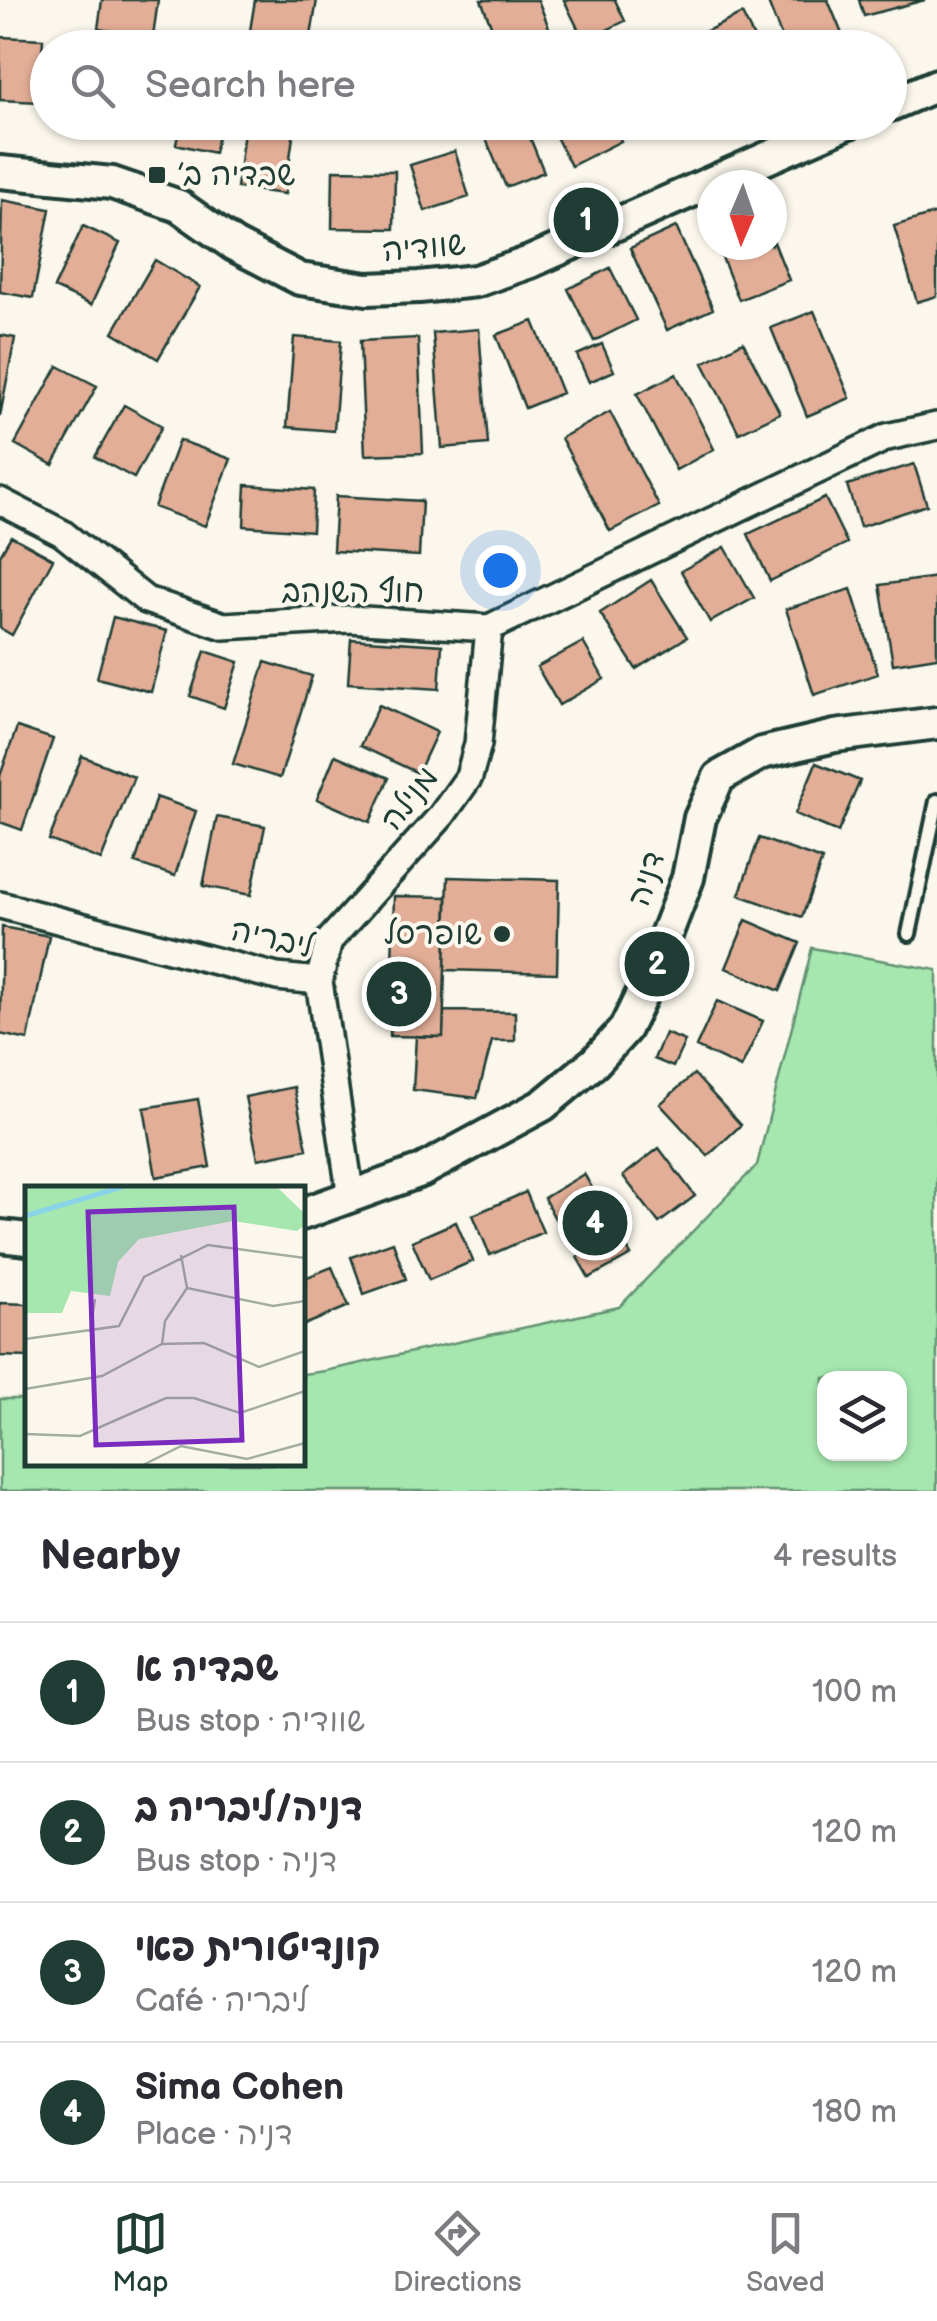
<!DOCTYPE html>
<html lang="en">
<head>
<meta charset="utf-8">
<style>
  :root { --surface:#fff; --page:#f2f2f3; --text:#2b2b33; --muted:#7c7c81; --line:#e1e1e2; --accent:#1f3d34 }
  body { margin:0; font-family:"Balsamiq Sans","Playpen Sans Hebrew",sans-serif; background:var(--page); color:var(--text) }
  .controls { position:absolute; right:30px; bottom:30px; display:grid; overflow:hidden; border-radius:20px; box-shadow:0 2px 8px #0004 }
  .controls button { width:90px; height:90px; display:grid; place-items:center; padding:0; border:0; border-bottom:2px solid var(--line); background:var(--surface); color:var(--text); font:50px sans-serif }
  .compass { position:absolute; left:697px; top:170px; width:90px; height:90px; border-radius:50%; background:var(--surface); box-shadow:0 2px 8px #0004; rotate:182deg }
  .you { position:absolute; left:500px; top:570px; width:35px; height:35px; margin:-25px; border:8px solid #fff; border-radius:50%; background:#1a73e8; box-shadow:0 0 0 15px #1a73e833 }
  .badge { display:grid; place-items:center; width:65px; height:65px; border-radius:50%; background:var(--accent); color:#fff; font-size:32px; font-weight:700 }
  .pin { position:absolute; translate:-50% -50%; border:5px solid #fff; box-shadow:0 2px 10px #0006 }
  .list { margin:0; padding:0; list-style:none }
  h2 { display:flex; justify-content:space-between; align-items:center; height:130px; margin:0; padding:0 40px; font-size:42px }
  h2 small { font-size:32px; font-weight:400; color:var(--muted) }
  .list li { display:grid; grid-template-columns:65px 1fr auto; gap:30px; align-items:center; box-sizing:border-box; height:140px; padding:0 40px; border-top:2px solid var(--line) }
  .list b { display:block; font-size:38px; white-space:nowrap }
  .list p { margin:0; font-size:32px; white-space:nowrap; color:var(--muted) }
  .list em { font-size:32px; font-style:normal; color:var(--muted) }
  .icon { flex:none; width:55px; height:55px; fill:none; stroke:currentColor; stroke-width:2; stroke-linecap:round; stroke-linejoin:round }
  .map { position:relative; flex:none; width:937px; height:1491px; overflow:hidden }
  .search { position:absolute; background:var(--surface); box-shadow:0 2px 8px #0004; left:30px; right:30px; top:30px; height:110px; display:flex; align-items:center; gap:25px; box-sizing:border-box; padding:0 35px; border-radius:55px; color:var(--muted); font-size:38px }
  .sheet { height:690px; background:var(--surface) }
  nav { display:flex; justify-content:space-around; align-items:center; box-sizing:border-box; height:140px; border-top:2px solid var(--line); background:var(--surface); font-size:28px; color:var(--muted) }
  nav a { display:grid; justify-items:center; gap:5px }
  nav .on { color:var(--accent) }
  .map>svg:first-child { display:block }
</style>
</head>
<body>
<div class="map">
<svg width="937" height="1491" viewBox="0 0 937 1491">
  <rect width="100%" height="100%" fill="#fbf7ec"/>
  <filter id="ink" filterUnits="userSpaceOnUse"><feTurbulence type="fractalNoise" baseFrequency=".01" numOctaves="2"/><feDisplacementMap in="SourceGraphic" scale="20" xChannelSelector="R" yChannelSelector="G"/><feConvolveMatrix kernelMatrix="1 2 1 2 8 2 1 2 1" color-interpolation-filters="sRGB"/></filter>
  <g filter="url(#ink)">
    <path fill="#a6e7af" stroke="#629272" stroke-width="2.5" fill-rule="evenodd" d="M812,948l125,22v521h-937v-92h27l1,65h274l1,-90 22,-3 294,-64 138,-142zM824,1378h76v76h-76z"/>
    <path fill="#e3ae97" stroke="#1f3d34" stroke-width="2.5" d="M102,0h56l-5,37 -55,-8z
      M255,0h62l-8,48h-36l-25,-5z
      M481,0h57l19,48h-57z
      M564,0h51l10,21 -41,20z
      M767,0h61l19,46 -61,2z
      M859,0h66l-61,16z
      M742,14l17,34h-58l-5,-12z
      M473,27l6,21h-71z
      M0,37l43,2 -4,63 -39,-2z
      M141,122h24l-3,11 -23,-5z
      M181,122h40l-7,31 -38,-9z
      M245,122h50l-10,72 -48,-6z
      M612,122l9,19 -50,25 -22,-43z
      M524,123l20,49 -38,15 -20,-48z
      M455,151l14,46 -44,14 -15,-46z
      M333,170l62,1 -1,58 -62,-1z
      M2,200l48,9 -17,89 -33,-6z
      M937,213v83l-20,6 -23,-76z
      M83,226l37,17 -29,62 -37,-17z
      M676,227l37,82 -46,21 -37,-82z
      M772,237l17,43 -50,20 -22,-55h55z
      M155,260l45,27 -42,72 -45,-27z
      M610,268l26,52 -42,21 -26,-52z
      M814,311l36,87 -43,18 -36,-88z
      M533,321l29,72 -37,15 -29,-73z
      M479,329l9,115 -46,4 -9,-115z
      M0,335l15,3 -15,78z
      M294,337l47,4 -7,90 -47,-4z
      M418,338l5,115 -58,2 -5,-114z
      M743,342l37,71 -41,20 -36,-70z
      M602,344l12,27 -25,11 -12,-27z
      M58,366l39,20 -44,79 -38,-21z
      M676,374l38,75 -38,21 -39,-76z
      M124,405l38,21 -28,52 -39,-21z
      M610,412l49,94 -49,25 -49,-93z
      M179,440l52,19 -26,67 -51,-19z
      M914,464l13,41 -67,22 -13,-42z
      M246,485l68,5 -2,41 -68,-5z
      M336,496l86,5 -3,55 -86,-5z
      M825,498l22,45 -77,38 -22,-47z
      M11,536l42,23 -41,76 -12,-7v-73z
      M725,547l29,51 -44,24 -29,-51z
      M937,577v80l-44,7 -13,-79z
      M651,580l36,57 -51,32 -36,-56z
      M851,589l27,85 -64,21 -28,-86z
      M113,617l54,14 -16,61 -54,-14z
      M351,639l91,6 -3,44 -91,-6z
      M583,642l21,37 -45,26 -22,-38z
      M205,651l34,11 -15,46 -34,-12z
      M265,662l47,14 -32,102 -47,-14z
      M379,705l58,27 -19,41 -58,-27z
      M17,727l36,12 -31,91 -22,-8v-46z
      M335,755l54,23 -19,44 -53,-23z
      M82,756l52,21 -33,83 -52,-20z
      M816,763l44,18 -22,51 -43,-18z
      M156,797l40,14 -21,65 -40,-13z
      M217,817l48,9 -14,69 -48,-9z
      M759,838l63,22 -20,57 -63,-22z
      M448,877l111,3 -2,93 -112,-3z
      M394,896l53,1 -4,140 -53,-1z
      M746,920l54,23 -20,48 -54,-23z
      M2,927l47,9 -21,104 -28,-6z
      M717,1001l46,20 -22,47 -45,-21z
      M444,1011l71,1v29h-23l-15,57 -64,-8 3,-54 27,1z
      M665,1033l20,8 -12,26 -19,-8z
      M694,1074l47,51 -33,31 -48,-52z
      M294,1087l13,62 -49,10 -13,-62z
      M198,1099l12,68 -54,10 -12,-69z
      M659,1148l36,48 -36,27 -36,-47z
      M584,1174l47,81 -42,23 -12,-21 14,-8 -17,-30 -14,9 -16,-30z
      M526,1192l17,40 -53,23 -17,-40z
      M456,1222l17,39 -44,19 -17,-39z
      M393,1242l13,37 -42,15 -13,-37z
      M332,1267l17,39 -47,20v-47z
      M0,1303l28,1v53l-28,-1z"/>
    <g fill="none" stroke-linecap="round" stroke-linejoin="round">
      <defs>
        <path id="service" d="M909,934l28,-133"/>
        <path id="minor" d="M0,501l62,32 84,67 78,26 125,-7 140,9 398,-191 50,-11
          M0,905l277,72 42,4 32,217
          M319,981l10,-40 113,-126 27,-38 9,-33 11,-116"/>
        <path id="tertiary" d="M890,105l47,-20
          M0,172l112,11 67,23 55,39 66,34 67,10 52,-2 57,-6 54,-19 319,-140
          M302,1214l119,-43 122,-66 52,-43 30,-33 22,-45 41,-106 12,-60 19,-41 43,-24 73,-17 102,-13
          M0,1236l28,3"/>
      </defs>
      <use href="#service" stroke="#1f3d34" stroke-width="20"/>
      <use href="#minor" stroke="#1f3d34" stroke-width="32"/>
      <use href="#tertiary" stroke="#1f3d34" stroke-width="38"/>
      <use href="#service" stroke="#fbf7ec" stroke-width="12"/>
      <use href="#minor" stroke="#fbf7ec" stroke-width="25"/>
      <use href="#tertiary" stroke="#fbf7ec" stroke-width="30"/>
    </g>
  </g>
  <g fill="#1f3d34" stroke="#fbf7ec" stroke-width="4">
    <rect x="147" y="165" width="20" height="20" rx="5"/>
    <circle cx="502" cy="934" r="10"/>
  </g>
  <g text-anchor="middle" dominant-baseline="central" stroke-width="8" stroke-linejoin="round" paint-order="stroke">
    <g font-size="32" fill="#1f3d34" stroke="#fbf7ec" text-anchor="start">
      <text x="177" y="175">שבדיה ב׳</text>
      <text x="482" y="934" text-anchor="end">שופרסל</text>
    </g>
    <g font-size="32" fill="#1f3d34" stroke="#fbf7ec">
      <text transform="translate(424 248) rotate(-5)">שוודיה</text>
      <text x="353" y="592">חוף השנהב</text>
      <text transform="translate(410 799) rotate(-51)">מנילה</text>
      <text transform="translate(647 879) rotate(-72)">דניה</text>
      <text transform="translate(272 939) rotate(13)">ליבריה</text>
    </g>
  </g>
  <g transform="translate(25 1186)">
    <rect width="280" height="280" fill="#fbf7ec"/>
    <path d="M0,1h252l28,27v11l-8,6 -64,-10 -94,18 -21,23 -8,34 -39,-5 -9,22h-37z" fill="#a6e7af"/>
    <path fill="none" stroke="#8ad4ea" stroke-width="5" d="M0,30l97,-29"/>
    <path fill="none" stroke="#a3ada2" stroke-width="2.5" d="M156,69l6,33 86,18 32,-5M65,146l5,-33M0,153l94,-13 25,-49 64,-32 97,13M137,158l3,-23 22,-33M0,203l77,-13 60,-32 42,-1 55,24 46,-16M0,248l55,2 86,-38h28l46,15 65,-22M118,279l38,-19 66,13 58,-16"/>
    <path fill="#7b2cbf" fill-opacity="0.15" stroke="#7b2cbf" stroke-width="5" d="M209,21l8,233 -146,5 -8,-233z"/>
    <rect width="280" height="280" fill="none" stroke="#1f3d34" stroke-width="5"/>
  </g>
</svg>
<div class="controls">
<button><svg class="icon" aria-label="layers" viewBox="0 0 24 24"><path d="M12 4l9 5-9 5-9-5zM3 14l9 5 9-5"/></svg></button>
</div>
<svg class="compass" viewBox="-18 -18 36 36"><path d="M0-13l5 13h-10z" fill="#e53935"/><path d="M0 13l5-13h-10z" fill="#7c7c81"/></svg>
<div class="you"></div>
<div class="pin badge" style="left:586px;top:220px">1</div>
<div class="pin badge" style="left:657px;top:964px">2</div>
<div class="pin badge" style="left:399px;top:994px">3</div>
<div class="pin badge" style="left:595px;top:1223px">4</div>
<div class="search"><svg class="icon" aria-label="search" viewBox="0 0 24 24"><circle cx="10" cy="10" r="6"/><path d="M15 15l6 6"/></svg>Search here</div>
</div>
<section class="sheet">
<h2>Nearby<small>4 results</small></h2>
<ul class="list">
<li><span class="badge">1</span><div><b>שבדיה א</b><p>Bus stop · שוודיה</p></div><em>100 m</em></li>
<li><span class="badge">2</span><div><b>דניה/ליבריה ב</b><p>Bus stop · דניה</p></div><em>120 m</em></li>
<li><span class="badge">3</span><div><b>קונדיטורית פאי</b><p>Café · ליבריה</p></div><em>120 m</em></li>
<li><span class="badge">4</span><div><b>Sima Cohen</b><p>Place · דניה</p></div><em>180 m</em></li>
</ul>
</section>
<nav>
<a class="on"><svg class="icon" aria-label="map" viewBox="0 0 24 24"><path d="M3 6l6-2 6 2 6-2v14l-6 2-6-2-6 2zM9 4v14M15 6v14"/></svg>Map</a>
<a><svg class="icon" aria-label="directions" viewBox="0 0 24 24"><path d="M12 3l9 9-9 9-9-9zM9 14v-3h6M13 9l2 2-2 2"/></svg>Directions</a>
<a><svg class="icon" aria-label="saved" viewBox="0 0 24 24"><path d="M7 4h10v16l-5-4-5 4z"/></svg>Saved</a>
</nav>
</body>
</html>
